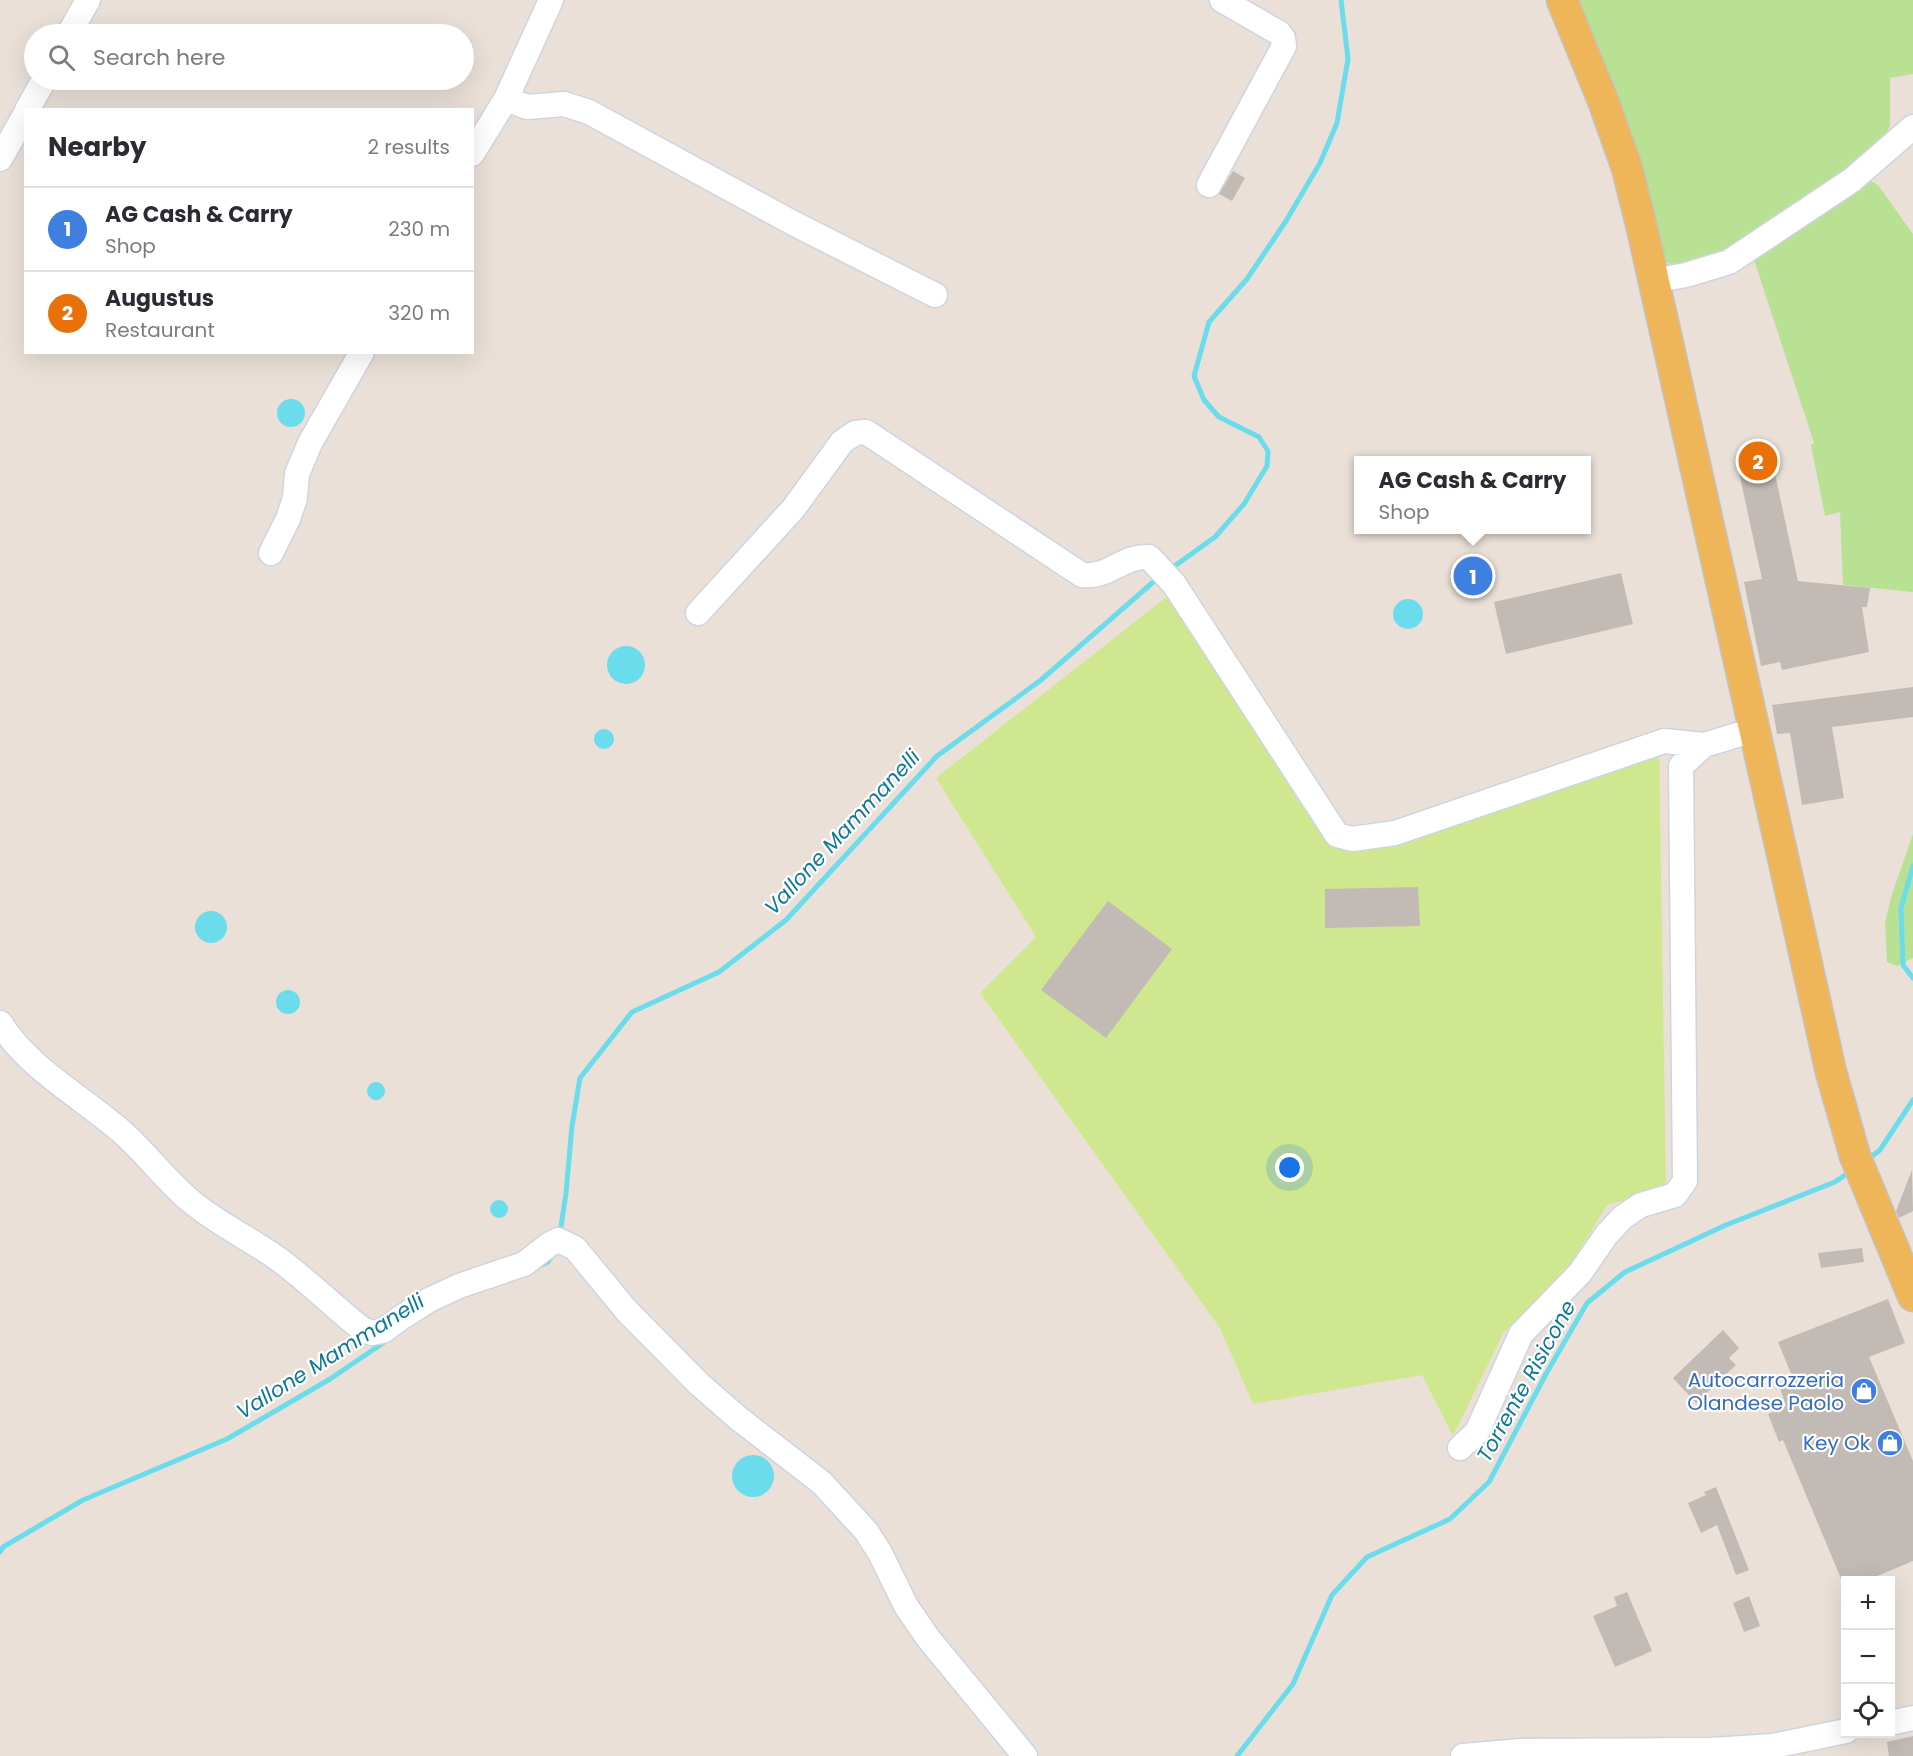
<!DOCTYPE html>
<html lang="en">
<head>
<meta charset="utf-8">
<style>
  :root { --surface:#fff; --page:#f7f7f7; --text:#2b2b33; --muted:#7c7c81; --line:#e1e1e2; --accent:#3776f7 }
  body { margin:0; font-family:Poppins,sans-serif; background:var(--page); color:var(--text) }
  .controls { position:absolute; right:18px; bottom:18px; display:grid; overflow:hidden; border-radius:0px; box-shadow:0 6px 24px #0002 }
  .controls button { width:54px; height:54px; display:grid; place-items:center; padding:0; border:0; border-bottom:2px solid var(--line); background:var(--surface); color:var(--text); font:30px sans-serif }
  .you { position:absolute; left:1290px; top:1168px; width:21px; height:21px; margin:-15px; border:4px solid #fff; border-radius:50%; background:#1a73e8; box-shadow:0 0 0 9px #1a73e833 }
  .badge { display:grid; place-items:center; width:39px; height:39px; border-radius:50%; background:var(--accent); color:#fff; font-size:20px; font-weight:700 }
  .pin { position:absolute; translate:-50% -50%; border:3px solid #fff; box-shadow:0 2px 6px #0006 }
  .popup { position:absolute; left:1354px; top:456px; width:237px; height:78px; box-sizing:border-box; display:grid; place-content:center; border-radius:0px; background:var(--surface); filter:drop-shadow(0 2px 4px #0005); font-size:20px; white-space:nowrap; color:var(--muted) }
  .popup b { font-size:22px; color:var(--text) }
  .popup::after { content:''; position:absolute; left:50%; top:100%; margin-left:-12px; border:12px solid transparent; border-top-color:var(--surface) }
  .list { margin:0; padding:0; list-style:none }
  h2 { display:flex; justify-content:space-between; align-items:center; height:78px; margin:0; padding:0 24px; font-size:26px }
  h2 small { font-size:20px; font-weight:400; color:var(--muted) }
  .list li { display:grid; grid-template-columns:39px 1fr auto; gap:18px; align-items:center; box-sizing:border-box; height:84px; padding:0 24px; border-top:2px solid var(--line) }
  .list b { display:block; font-size:22px; white-space:nowrap }
  .list p { margin:0; font-size:20px; white-space:nowrap; color:var(--muted) }
  .list em { font-size:20px; font-style:normal; color:var(--muted) }
  .icon { flex:none; width:33px; height:33px; fill:none; stroke:currentColor; stroke-width:2; stroke-linecap:round; stroke-linejoin:round }
  .map { position:relative; flex:none; width:1913px; height:1756px; overflow:hidden }
  .search { position:absolute; background:var(--surface); box-shadow:0 6px 24px #0002; left:24px; top:24px; width:450px; height:66px; display:flex; align-items:center; gap:15px; box-sizing:border-box; padding:0 21px; border-radius:33px; color:var(--muted); font-size:22px }
  .panel { position:absolute; background:var(--surface); box-shadow:0 6px 24px #0002; left:24px; top:108px; width:450px; height:246px; border-radius:0px }
  .map>svg:first-child { display:block }
</style>
</head>
<body>
<div class="map">
<svg width="1913" height="1756" viewBox="0 0 1913 1756">
  <rect width="100%" height="100%" fill="#eae0d8"/>
  <path fill="#b9e194" d="M1573,0h340v74l-23,4v47l-4,10 -66,59 -89,57 -47,15 -12,-1 -7,-4 -5,-11z
    M1871,181l7,4 35,49v358l-70,-7 -3,-73 -15,4 -14,-71 3,-2 -61,-186 77,-47z
    M1913,834v124l-16,8 -10,-4 -2,-40 7,-28z"/>
  <path fill="#cfe890" d="M1174,591l162,255 323,-100 7,442 -59,17 -39,64 -64,63 -51,104 -31,-61 -169,29 -33,-76 -240,-335 56,-56 -100,-159z"/>
  <path fill="#6adcec" d="M277 413a14 14 0 1 1 28 0a14 14 0 1 1-28 0Z
    M1393 614a15 15 0 1 1 30 0a15 15 0 1 1-30 0Z
    M607 665a19 19 0 1 1 38 0a19 19 0 1 1-38 0Z
    M594 739a10 10 0 1 1 20 0a10 10 0 1 1-20 0Z
    M195 927a16 16 0 1 1 32 0a16 16 0 1 1-32 0Z
    M276 1002a12 12 0 1 1 24 0a12 12 0 1 1-24 0Z
    M367 1091a9 9 0 1 1 18 0a9 9 0 1 1-18 0Z
    M490 1209a9 9 0 1 1 18 0a9 9 0 1 1-18 0Z
    M732 1476a21 21 0 1 1 42 0a21 21 0 1 1-42 0Z"/>
  <g fill="none" stroke-linecap="round" stroke-linejoin="round">
    <path stroke="#6adcec" stroke-width="5" d="M1169,570l46,-33 29,-33 23,-38 1,-15 -9,-14 -40,-20 -15,-17 -10,-24 15,-54 38,-43 39,-58 34,-58 17,-40 11,-64 -7,-59
      M1913,866l-12,42 2,57 10,13
      M1867,1160l13,-10 33,-50
      M560,1233l6,-40 6,-67 8,-48 52,-66 87,-40 67,-52 151,-164 104,-76 118,-103
      M539,1266l9,-4 5,-9
      M0,1552l3,-5 80,-47 144,-61 103,-60 56,-38
      M1237,1756l56,-72 39,-89 35,-38 83,-38 39,-37 57,-108 41,-71 38,-31 101,-47 109,-43 17,-12"/>
  </g>
  <path fill="#c2bab5" d="M1233,171l12,7 -13,23 -13,-7z
    M1771,455l27,126 72,7 -3,19h-5l7,45 -87,18 -2,-8 -19,4 -17,-84 18,-3 -25,-116z
    M1621,573l12,51 -127,30 -12,-52z
    M1913,687v30l-81,10 12,71 -42,7 -12,-72 -13,1 -5,-29z
    M1418,887l2,39 -95,2v-39z
    M1108,901l64,48 -66,89 -65,-48z
    M1912,1170l1,41 -14,7 -3,-7z
    M1862,1248l2,14 -43,6 -3,-15z
    M1888,1299l17,44 -36,14 44,104v100l-48,20h-23l-59,-141 -4,2 -11,-28 18,-8 -6,-18 15,-5 -17,-41z
    M1723,1330l16,18 -10,10 7,7 -40,38 -23,-25z
    M1716,1487l33,83 -13,5 -19,-50 -16,8 -13,-30 18,-8 -2,-3z
    M1627,1592l25,59 -37,16 -22,-51 24,-10 -3,-9z
    M1749,1596l11,30 -16,6 -11,-29z
    M1913,1736v20h-24l-2,-14z"/>
  <g fill="none" stroke-linecap="round" stroke-linejoin="round">
    <defs>
      <path id="minor" d="M69,34l19,-34
        M506,99l21,8 37,-3 25,8 202,110 144,73
        M27,110l17,-30
        M472,154l34,-55 45,-99
        M0,159l26,-46
        M1209,185l75,-139 -1,-8 -4,-5 -57,-33
        M1653,281l33,-6 43,-13 123,-82 61,-53
        M271,553l17,-34 7,-21 2,-24 13,-31 52,-91
        M698,613l95,-104 49,-67 13,-9 11,-1 216,143c28,3 40,-20 67,-18l25,27 163,251 15,4 43,-6 269,-92 40,4 50,-15
        M0,1023c29,46 82,74 122,109 25,22 45,50 71,71 28,23 60,37 88,58 28,21 53,46 81,68l10,4 11,-2 19,-14 27,-17 30,-14 65,-22 26,-20 8,-4 17,8 51,62 73,74 39,34 84,65 44,48 14,22 26,53 22,32 97,118
        M1460,1448l17,-16 44,-98 59,-61 27,-39 16,-17 18,-12 34,-10 10,-14 -4,-415 23,-21
        M1890,1723l23,-5
        M1463,1756l58,-5 191,-1 61,-4 73,-15"/>
      <path id="major" d="M1562,0l42,103 23,65 15,60 189,844 24,84 58,140"/>
    </defs>
    <use href="#minor" stroke="#ced4e0" stroke-width="27"/>
    <use href="#major" stroke="#c3c3c3" stroke-width="33"/>
    <use href="#minor" stroke="#fff" stroke-width="24"/>
    <use href="#major" stroke="#eeb659" stroke-width="30"/>
  </g>
  <defs>
    <symbol id="shop-disc" viewBox="-11 -11 22 22"><circle r="9.5" fill="#3f7fe0" stroke="#fff"/><path d="M-5-2.5h2.3a2.7 3.5 0 0 1 5.4 0H5L5.5 6h-11ZM-1.5-2.5h3a1.5 2.3 0 0 0-3 0Z" fill="#fff"/></symbol>
  </defs>
  <g fill-rule="evenodd">
    <use href="#shop-disc" x="1849" y="1376" width="30" height="30"/>
    <use href="#shop-disc" x="1875" y="1428" width="30" height="30"/>
  </g>
  <g text-anchor="middle" dominant-baseline="central" stroke-width="4.5" stroke-linejoin="round" paint-order="stroke">
    <g font-size="20" fill="#366cbe" stroke="#fff" text-anchor="end">
      <text x="1844" y="1380">Autocarrozzeria<tspan x="1844" dy="23">Olandese Paolo</tspan></text>
      <text x="1870" y="1443">Key Ok</text>
    </g>
    <g font-size="21" font-style="italic" fill="#0e7994" stroke="#fff">
      <text transform="translate(842 832) rotate(-47)">Vallone Mammanelli</text>
      <text transform="translate(330 1356) rotate(-32)">Vallone Mammanelli</text>
      <text transform="translate(1526 1381) rotate(-61)">Torrente Risicone</text>
    </g>
  </g>
</svg>
<div class="controls">
<button>+</button>
<button>−</button>
<button><svg class="icon" aria-label="locate" viewBox="0 0 24 24"><circle cx="12" cy="12" r="6"/><path d="M12 2v4M12 18v4M2 12h4M18 12h4"/></svg></button>
</div>
<div class="you"></div>
<div class="pin badge" style="left:1473px;top:576px;background:#3f7fe0">1</div>
<div class="popup"><b>AG Cash &amp; Carry</b>Shop</div>
<div class="pin badge" style="left:1758px;top:461px;background:#e8710a">2</div>
<div class="search"><svg class="icon" aria-label="search" viewBox="0 0 24 24"><circle cx="10" cy="10" r="6"/><path d="M15 15l6 6"/></svg>Search here</div>
<section class="panel">
<h2>Nearby<small>2 results</small></h2>
<ul class="list">
<li><span class="badge" style="background:#3f7fe0">1</span><div><b>AG Cash &amp; Carry</b><p>Shop</p></div><em>230 m</em></li>
<li><span class="badge" style="background:#e8710a">2</span><div><b>Augustus</b><p>Restaurant</p></div><em>320 m</em></li>
</ul>
</section>
</div>
</body>
</html>
